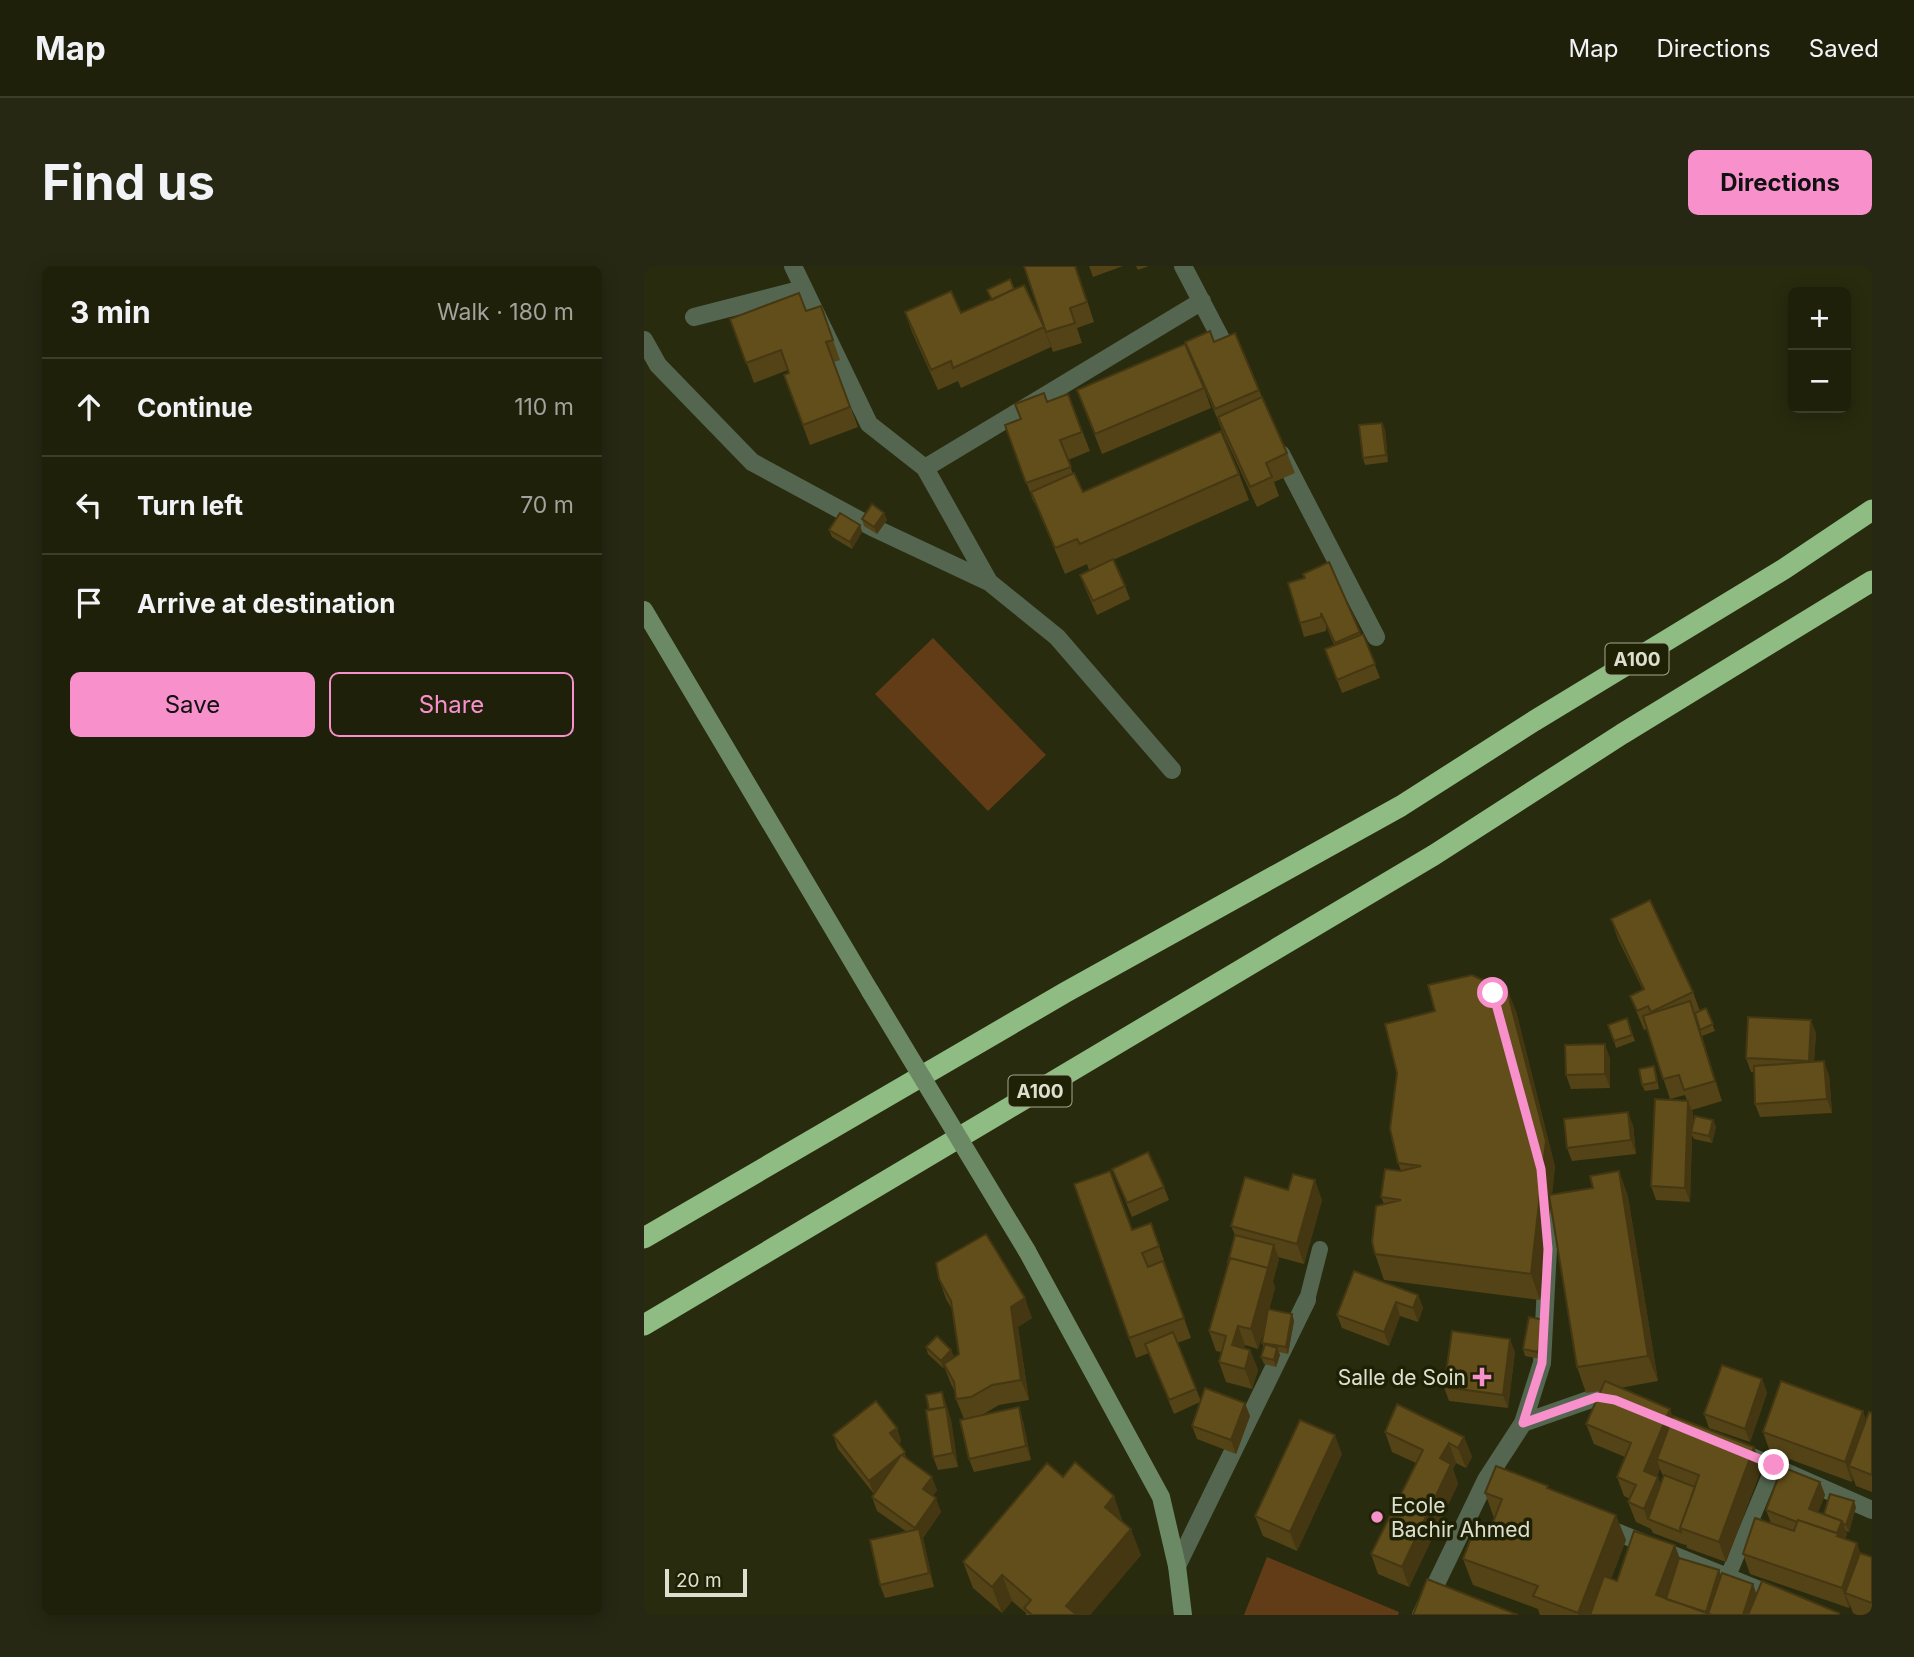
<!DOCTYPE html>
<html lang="en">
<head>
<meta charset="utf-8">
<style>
  :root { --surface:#1e200a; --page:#262813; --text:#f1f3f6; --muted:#a1a39c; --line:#3c3e2b; --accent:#f890cb }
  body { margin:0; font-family:Inter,sans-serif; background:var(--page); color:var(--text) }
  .controls { position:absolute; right:21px; top:21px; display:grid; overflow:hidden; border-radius:10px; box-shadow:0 4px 18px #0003 }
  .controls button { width:63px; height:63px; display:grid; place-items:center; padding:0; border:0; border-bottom:2px solid var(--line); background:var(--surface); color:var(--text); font:35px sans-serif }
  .scale { position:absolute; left:21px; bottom:18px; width:82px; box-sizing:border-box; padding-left:7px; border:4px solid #dee0cf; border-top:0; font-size:19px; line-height:24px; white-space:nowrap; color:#dee0cf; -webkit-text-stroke:5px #1f2105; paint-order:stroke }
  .stop { position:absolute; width:21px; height:21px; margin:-16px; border:5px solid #f890cb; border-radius:50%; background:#fff }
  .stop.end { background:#f890cb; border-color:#fff; box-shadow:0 2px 7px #0008 }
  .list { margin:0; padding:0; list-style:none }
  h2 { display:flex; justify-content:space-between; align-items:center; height:91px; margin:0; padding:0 28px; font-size:30px }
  h2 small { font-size:23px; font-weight:400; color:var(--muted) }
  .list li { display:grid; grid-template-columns:46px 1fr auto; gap:21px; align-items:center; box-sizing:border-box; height:98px; padding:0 28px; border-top:2px solid var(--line) }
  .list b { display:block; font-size:26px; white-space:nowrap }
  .list em { font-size:23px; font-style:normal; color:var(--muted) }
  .actions { display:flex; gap:14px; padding:21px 28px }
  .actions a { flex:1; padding:16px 0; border:2px solid var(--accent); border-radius:10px; text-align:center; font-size:24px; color:var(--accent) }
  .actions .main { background:var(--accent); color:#111 }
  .icon { flex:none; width:38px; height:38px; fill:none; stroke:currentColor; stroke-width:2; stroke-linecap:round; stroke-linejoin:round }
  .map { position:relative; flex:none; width:1228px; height:1349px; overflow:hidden; border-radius:10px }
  header { display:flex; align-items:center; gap:42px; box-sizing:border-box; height:98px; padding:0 35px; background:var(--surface); border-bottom:2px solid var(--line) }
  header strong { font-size:33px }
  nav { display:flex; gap:38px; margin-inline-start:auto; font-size:24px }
  .intro { display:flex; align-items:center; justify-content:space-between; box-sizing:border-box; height:168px; padding:0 42px }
  h1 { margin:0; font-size:49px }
  .button { padding:18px 32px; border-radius:10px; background:var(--accent); color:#111; font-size:24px; font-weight:700 }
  main { display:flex; gap:42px; padding:0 42px }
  aside { flex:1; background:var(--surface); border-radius:10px; box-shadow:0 4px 18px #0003 }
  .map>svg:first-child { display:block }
</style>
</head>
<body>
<header>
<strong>Map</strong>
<nav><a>Map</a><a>Directions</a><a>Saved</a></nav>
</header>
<div class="intro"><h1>Find us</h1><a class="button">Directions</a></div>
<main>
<aside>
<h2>3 min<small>Walk · 180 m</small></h2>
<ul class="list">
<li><svg class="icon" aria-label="ahead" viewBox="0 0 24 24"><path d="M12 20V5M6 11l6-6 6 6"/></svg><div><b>Continue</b></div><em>110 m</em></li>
<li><svg class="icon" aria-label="left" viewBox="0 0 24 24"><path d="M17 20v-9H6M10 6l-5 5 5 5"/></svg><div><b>Turn left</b></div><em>70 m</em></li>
<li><svg class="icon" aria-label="arrive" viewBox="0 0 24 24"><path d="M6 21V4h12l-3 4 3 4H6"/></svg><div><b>Arrive at destination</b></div></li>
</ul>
<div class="actions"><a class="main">Save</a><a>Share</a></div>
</aside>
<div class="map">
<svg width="1228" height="1349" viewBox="0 0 1228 1349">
  <rect width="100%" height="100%" fill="#282b0e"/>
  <path fill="#623c16" d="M289,372l113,117 -58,56 -113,-117z
    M623,1291l132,55 -1,3h-154z"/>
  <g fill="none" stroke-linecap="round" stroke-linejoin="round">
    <path stroke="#546650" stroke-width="16" d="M663,1034l13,-51
      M1084,1310l46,-111"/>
    <path stroke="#546650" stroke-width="18" d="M149,0l76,158 56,44 277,-167
      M539,0l48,92
      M50,51l109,-28
      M0,74l14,25 94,97 120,65 117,55 68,55 115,133
      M637,188l95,183
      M281,202l64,114
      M879,1157l74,-26 23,5
      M1092,1184l136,60
      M960,1261l217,88
      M533,1300l130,-266
      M777,1349l65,-135 37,-57 19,-60 6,-114 -3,-35"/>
    <path stroke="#6c8965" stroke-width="18" d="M0,344l226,381
      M383,985l134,246 16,69 6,49"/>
    <path stroke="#8fbc83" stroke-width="21" d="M0,972l422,-246 335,-186 133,-85 250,-152 88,-59
      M0,1059l790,-470 188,-121 250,-153"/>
    <path stroke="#6c8965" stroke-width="18" d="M226,725l157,260"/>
  </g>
  <path fill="#534316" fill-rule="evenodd" d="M432,0l18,56 -17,6 5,15 -29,9 -7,-20z
    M445,0h34l-30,11z
    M492,0h13l-11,4z
    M370,23l30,38 7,20 -90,41 -3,-7 -20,9 -26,-58 -7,-20 56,1z
    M177,40l19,54 -6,2 24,65 -48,18 -26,-70 5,-2 -1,-3 -34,13 -24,-64 76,-8z
    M541,76h29l45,48 28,63 8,20 -21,9 5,14 -22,11 -32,-70z
    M560,122l7,20 -109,46 -25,-64z
    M424,128l22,57 -22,9 5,14 10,18 156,-18 10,26 -136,60 12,26 5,13 -33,16 -12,-27 -5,-13 9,-5 -2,-6 -22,10 -30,-71h-1l-29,-78 16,-6 26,-17z
    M741,163l3,33 -23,3 -2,-7z
    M240,247l3,7 -10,14 -13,-8 -2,-7z
    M216,259l2,7 -10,17 -20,-12 -3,-7z
    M685,296l32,73 2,-1 17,44 -38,15 -17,-44 9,-4 -8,-19v5l-22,6 -4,-14 5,-44z
    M967,653l82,73 7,19 6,-3 9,23 -13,5 20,65 -30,9 1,4v13l20,-7 3,7 -4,16 -18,-4 -2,-4 -2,67 -34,-2 -5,-14 36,-85 -2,-6 -15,4 -23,-70 -3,1 -14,-34 13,-6 -25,-51z
    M872,745l39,156 -3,27 41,-6 26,-17 9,26 30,184 -38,7 53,28 81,31 8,20 -36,95 -39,-14 -1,-4 -1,1 -32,-12 -2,-4 -15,-7 -8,-20 2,-3 -6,-3 -7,-19 8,-20 -31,-13 -8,-20 14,-33 -14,2 -9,-26 -26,-161 -11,94 -156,-20 -9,-26 9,-50 -3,-7 20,-26 -3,-8 -1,-90zM1016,1203l4,9 -3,7 -4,-9z
    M983,752l8,23 -19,7 -2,-7z
    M1172,767l-2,29 15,13 3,38 -72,4 -5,-13 -1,-32h-3l-5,-14z
    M966,792v30l-39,1 -5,-14z
    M1012,807l3,16 -14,2 -3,-6z
    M989,859l3,29 -64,7 -5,-13z
    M468,903l52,18 5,13 -37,17z
    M430,918l58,46 19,-7 40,115 -14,5 24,58 49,15 -14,38 -39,-15 -5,-13 8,-24 -26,12 -25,-61 -13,5z
    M678,934l-18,64 -26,-7 1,2 -6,22 2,7 -6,22 23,4 2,7 -6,33 -9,-2 1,3 -4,12 -12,-3 -3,-7 3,-9 -2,-5 3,-17 -7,23 -13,-4 -1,3 6,2 8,20 -6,19 -26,-7 -7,-20 2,-10 -5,-1 -7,-20 19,-68v-1l7,-27 -4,-9z
    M295,1013l93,39 -14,9 11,73 -30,5 -17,10 41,6 8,39 -57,12 -5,-13 -5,-40 -8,-20 -1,-7 -4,-8 -7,-18 -1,2 -15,-14 -2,-7 28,9 -3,3 8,-5 -6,-43 -7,-12z
    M774,1029l5,13 -5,14 -18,-6 -11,30 -47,-18 -5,-13z
    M904,1061l-7,32 -16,-3 -2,-7z
    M871,1086l-7,56 -59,-7 -5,-14z
    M1118,1113l5,14 -17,49 -41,-14 -5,-14z
    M298,1126l9,28 7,47 -20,3 -5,-13 -4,-47z
    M1228,1147v79l-16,-6 -3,-8 -1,4 -82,-30 -7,-20 103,-13z
    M253,1162l4,13 -2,3 9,16 29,30 -4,6 8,16 -18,26 11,49 -49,11 -5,-13 27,-53 -30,-21 -5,-14 2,-3 -36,-45 -5,-14z
    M741,1166l79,5 8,20 -6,11 -10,-5 -3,6 5,15 -49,103 -31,-13 -7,-20 45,-91 -24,-11z
    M698,1188l-45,97 -34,-15 -8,-20z
    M419,1211l60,45 18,33 -51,60h-64v-2l-14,-12 -10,12 -29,-25 -10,-26z
    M1176,1216l5,13 -7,17 6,2 32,-7 -7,25 -4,-1 2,3 -2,5 15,14 12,4v58h-15l-4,-2 -3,-8 -1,3 -99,-34 -7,-20 28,-31 -5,-13z
    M905,1223l77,51 -15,39 6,2 62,-23 78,36 83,21h-300l-2,-6 -65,-24 -10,-26 25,-24 6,-17 -9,-25z"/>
  <path fill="#443712" d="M738,157l3,6 3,33 -2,-7z
    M240,247l3,7 -10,14 -3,-7z
    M216,259l2,7 -10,17 -2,-7z
    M862,720l10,25 39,156 -15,133 -9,-26z
    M1046,735l7,20 25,80 -7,-20z
    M1167,754l5,13 -3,42 -4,-14z
    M961,778l5,14v30l-5,-14z
    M1180,795l5,14 3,38 -5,-14z
    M1044,835l5,13 -1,18h-1l1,3 -2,67 -5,-14z
    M984,846l5,13 3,29 -5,-14z
    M1069,854l3,7 -4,16 -3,-7z
    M975,905l9,26 30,184 -10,-25z
    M671,914l7,20 -18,64 -7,-20z
    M630,979l5,14 -6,22 2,7 -17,61 -7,-20z
    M774,1029l5,13 -5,14 -5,-14z
    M381,1032l7,20 -14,9 11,73 -8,-20 -10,-73z
    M752,1036l4,14 -11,30 -5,-14z
    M648,1048l2,7 -6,33 -2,-7z
    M901,1054l3,7 -7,32 -3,-7z
    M594,1060l7,19 -5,20 -8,-20z
    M866,1073l5,13 -7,56 -5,-13z
    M633,1082l3,7 -4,12 -2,-7z
    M307,1084l3,6 -11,12 -2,-7z
    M606,1084l8,20 -6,19 -7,-20z
    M1118,1113l5,14 -17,49 -5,-13z
    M298,1126l6,24 -2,-9 5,13 7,47 -5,-14z
    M601,1137l5,13 -14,38 -5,-14z
    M375,1141l4,14 8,39 -5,-14z
    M1026,1143l7,20 -20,30 3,10 -9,22 -7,-20z
    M1219,1145l7,20 -21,35 4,12 -1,4 -7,-20z
    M253,1162l4,13 -6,5 -5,-13z
    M691,1169l7,19 -45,97 -7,-19z
    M820,1171l8,20 -6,11 -8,-20z
    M805,1177l7,20 -3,6 5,15 -49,103 -7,-20 38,-109z
    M1110,1181l8,20 -36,95 -7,-20z
    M257,1189l-27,39 -5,-13z
    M288,1211l5,13 -9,13 -5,-14z
    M1014,1211l7,20 -17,23 -4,-11z
    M1176,1216l5,13 -11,27 -5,-13z
    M470,1230l9,26 -18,-15z
    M292,1232l5,14 -18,26 11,49 -19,-59z
    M1210,1235l2,6 -7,25 -3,-7z
    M972,1249l10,25 -29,75h-18l-1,-2z
    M1198,1255l5,13 -4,11 -7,-8z
    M487,1263l10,26 -51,60h-20l-4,-9z
    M1213,1277l7,20 -19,30 5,12 -1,3 -7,-20z
    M1031,1279l7,20 -13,36 -13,-6z
    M1075,1304l5,13 -10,32h-7l-1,-3z
    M358,1309l10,26 -10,12 -10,-26z
    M1109,1318l5,14 -6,17h-9z"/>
  <path fill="#614e1a" stroke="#443712" stroke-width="2" d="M380,0h51l12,36 -17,6 5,15 -29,9z
    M366,13l4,10 -22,11 -5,-10z
    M380,19l20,42 -91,41 -2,-7 -20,9 -26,-58 46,-21 10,22z
    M155,27l7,18 15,-5 12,34 -7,2 24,65 -47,18 -19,-50 5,-2 -8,-23 -35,13 -16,-44z
    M566,65l4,11 21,-9 24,57 -44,19 -30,-67z
    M541,78l19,44 -109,46 -18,-44z
    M400,127l3,9 21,-8 14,38 -22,8 11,27 -45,16 -21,-58 16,-6 -6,-15z
    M618,131l25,56 -21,10 6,14 -22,10 -32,-70z
    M738,157l4,32 -23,3 -4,-33z
    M577,165l18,43 -159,70 -3,-5 -22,9 -24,-56 43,-19 9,19z
    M228,238l12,9 -10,14 -12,-8z
    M196,247l20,12 -10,17 -21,-12z
    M469,293l12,27 -32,15 -13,-26z
    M685,296l31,70 -25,11 -14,-30v4l-21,6 -12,-40 17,-5 -2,-4z
    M719,368l12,30 -38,16 -12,-31z
    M1006,634l43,92 -42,20 -3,-6 -11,5 -7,-15 14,-7 -33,-70z
    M828,709l19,9 15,2 40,155 -15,133 -156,-20 -3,-12 4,-36 25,-6 -20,-3 4,-28 16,2 20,-5 -23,-3 -8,-34 7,-56 -12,-49 50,-13 -7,-26z
    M1046,735l25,80 -31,9 -5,-15 -16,4 -20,-63z
    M1062,742l7,16 -13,6 -5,-17z
    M1104,751l63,3 -2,41 -63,-3z
    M983,752l5,17 -18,6 -6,-16z
    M961,778v30l-39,1 -1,-30z
    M1180,795l3,38 -72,5 -1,-38z
    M1010,800l3,16 -15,3 -3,-16z
    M1011,833l33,2 -3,87 -34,-2z
    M984,846l3,28 -64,8 -3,-29z
    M1051,850l18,4 -4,16 -18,-4z
    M504,886l16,35 -37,16 -15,-34z
    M466,905l22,59 19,-7 8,23 -17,7 6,14 15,-6 21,57 -55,20 -55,-154z
    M975,905l29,185 -71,11 -28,-172 44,-7 -3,-12z
    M649,908l22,6 -18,64 -66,-18 14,-49 43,13z
    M342,968l39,64 -14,9 10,73 -29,5 -21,12 -15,2 -2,-17 -10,-18 15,-10 -8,-53 -12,-22 -3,-16z
    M591,969l39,10 -6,23 -38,-10 -1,4h-1z
    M586,992l38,10 -17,61 -13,-3 -6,19 18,5 -5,19 -26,-7 7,-26 -17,-5z
    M710,1005l64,24 -5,13 -17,-6 -12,30 -47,-17z
    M624,1043l24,5 -6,33 -24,-4z
    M885,1051l16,3 -7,32 -15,-3z
    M808,1065l58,8 -7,56 -59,-8z
    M529,1066l23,57 -27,11 -24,-56z
    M293,1070l14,14 -10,11 -15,-14z
    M621,1078l12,4 -3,12 -13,-3z
    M1078,1099l40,14 -17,50 -41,-15z
    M961,1115l65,28 -26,62 14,6 -14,32 -16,-7 8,-17 -19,-8 14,-34 -45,-19z
    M1137,1115l82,30 -18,51 -82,-30z
    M561,1122l40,15 -14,37 -39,-14z
    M298,1126l3,15 -16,3 -3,-15z
    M232,1135l21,27 -7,5 15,19 -3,3 30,22 -9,12 13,9 -21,30 -43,-31 29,-42 -32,26 -36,-46z
    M753,1138l67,33 -6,11 -9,-5 -9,15 11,6 -49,103 -31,-13 52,-104 -38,-18z
    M302,1141l7,46 -20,4 -7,-47z
    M375,1141l7,39 -57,13 -9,-39z
    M1225,1146l3,1v62l-23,-9z
    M1029,1150l81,31 -35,95 -39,-14 19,-53 -42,-16z
    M656,1154l35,15 -45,97 -35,-16z
    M431,1196l39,34 -9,11 26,22 -65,77 11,9h-45l-8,-7 7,-8 -29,-25 -10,12 -29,-25 84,-99 16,14z
    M852,1200l52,20 -1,2 69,27 -38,98 -45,-17 5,-10 -75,-27 11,-29 14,5 14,-36 -17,-6z
    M1138,1201l38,15 -11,27 33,12 -5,12 -39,-13 -1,2 -31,-12z
    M1020,1209l31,12 -15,41 1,4 -33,-13z
    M1186,1228l24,7 -8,24 -3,-1 -1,-3 -18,-7z
    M1111,1252l39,13 4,-11 41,14 -2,2 20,7 -15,45 -99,-34z
    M275,1263l10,44 -49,12 -10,-45z
    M990,1265l41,14 -19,50 56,20h-122l14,-39 13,5z
    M1216,1287l12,4v46l-27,-10z
    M1035,1292l40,12 -13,42 -40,-13z
    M1078,1307l31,11 -10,31h-31l-4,-1z
    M783,1313l91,36h-105z
    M1118,1315l77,32 -1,2h-90z"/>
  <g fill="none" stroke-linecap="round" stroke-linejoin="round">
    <path stroke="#f890cb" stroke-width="9" d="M849,727l48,176 7,80 -6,114 -19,60 74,-26 18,3 159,65"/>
  </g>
  <g fill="#f890cb" stroke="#1f2105" stroke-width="2.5">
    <path d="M834.5 1100.5h7v7h7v7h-7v7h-7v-7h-7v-7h7z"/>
    <circle cx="733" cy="1251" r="7"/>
  </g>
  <g text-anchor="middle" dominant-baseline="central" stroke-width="7" stroke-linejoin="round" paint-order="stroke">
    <g fill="#1f2105" stroke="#a5a792" stroke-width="2">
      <rect x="961.5" y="377.5" width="63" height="31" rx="5"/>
      <rect x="364.5" y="809.5" width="63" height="31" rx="5"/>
    </g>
    <g font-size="19" font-weight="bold" fill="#dee0cf">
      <text x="993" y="393">A100</text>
      <text x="396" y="825">A100</text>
    </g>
    <g font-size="21" fill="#dee0cf" stroke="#1f2105" text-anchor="end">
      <text x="822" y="1111">Salle de Soin</text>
      <text x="747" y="1239" text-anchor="start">Ecole<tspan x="747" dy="24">Bachir Ahmed</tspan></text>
    </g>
  </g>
</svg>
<div class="controls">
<button>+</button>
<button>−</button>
</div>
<div class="scale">20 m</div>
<div class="stop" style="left:849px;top:727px"></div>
<div class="stop end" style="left:1130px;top:1199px"></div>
</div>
</main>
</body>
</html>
